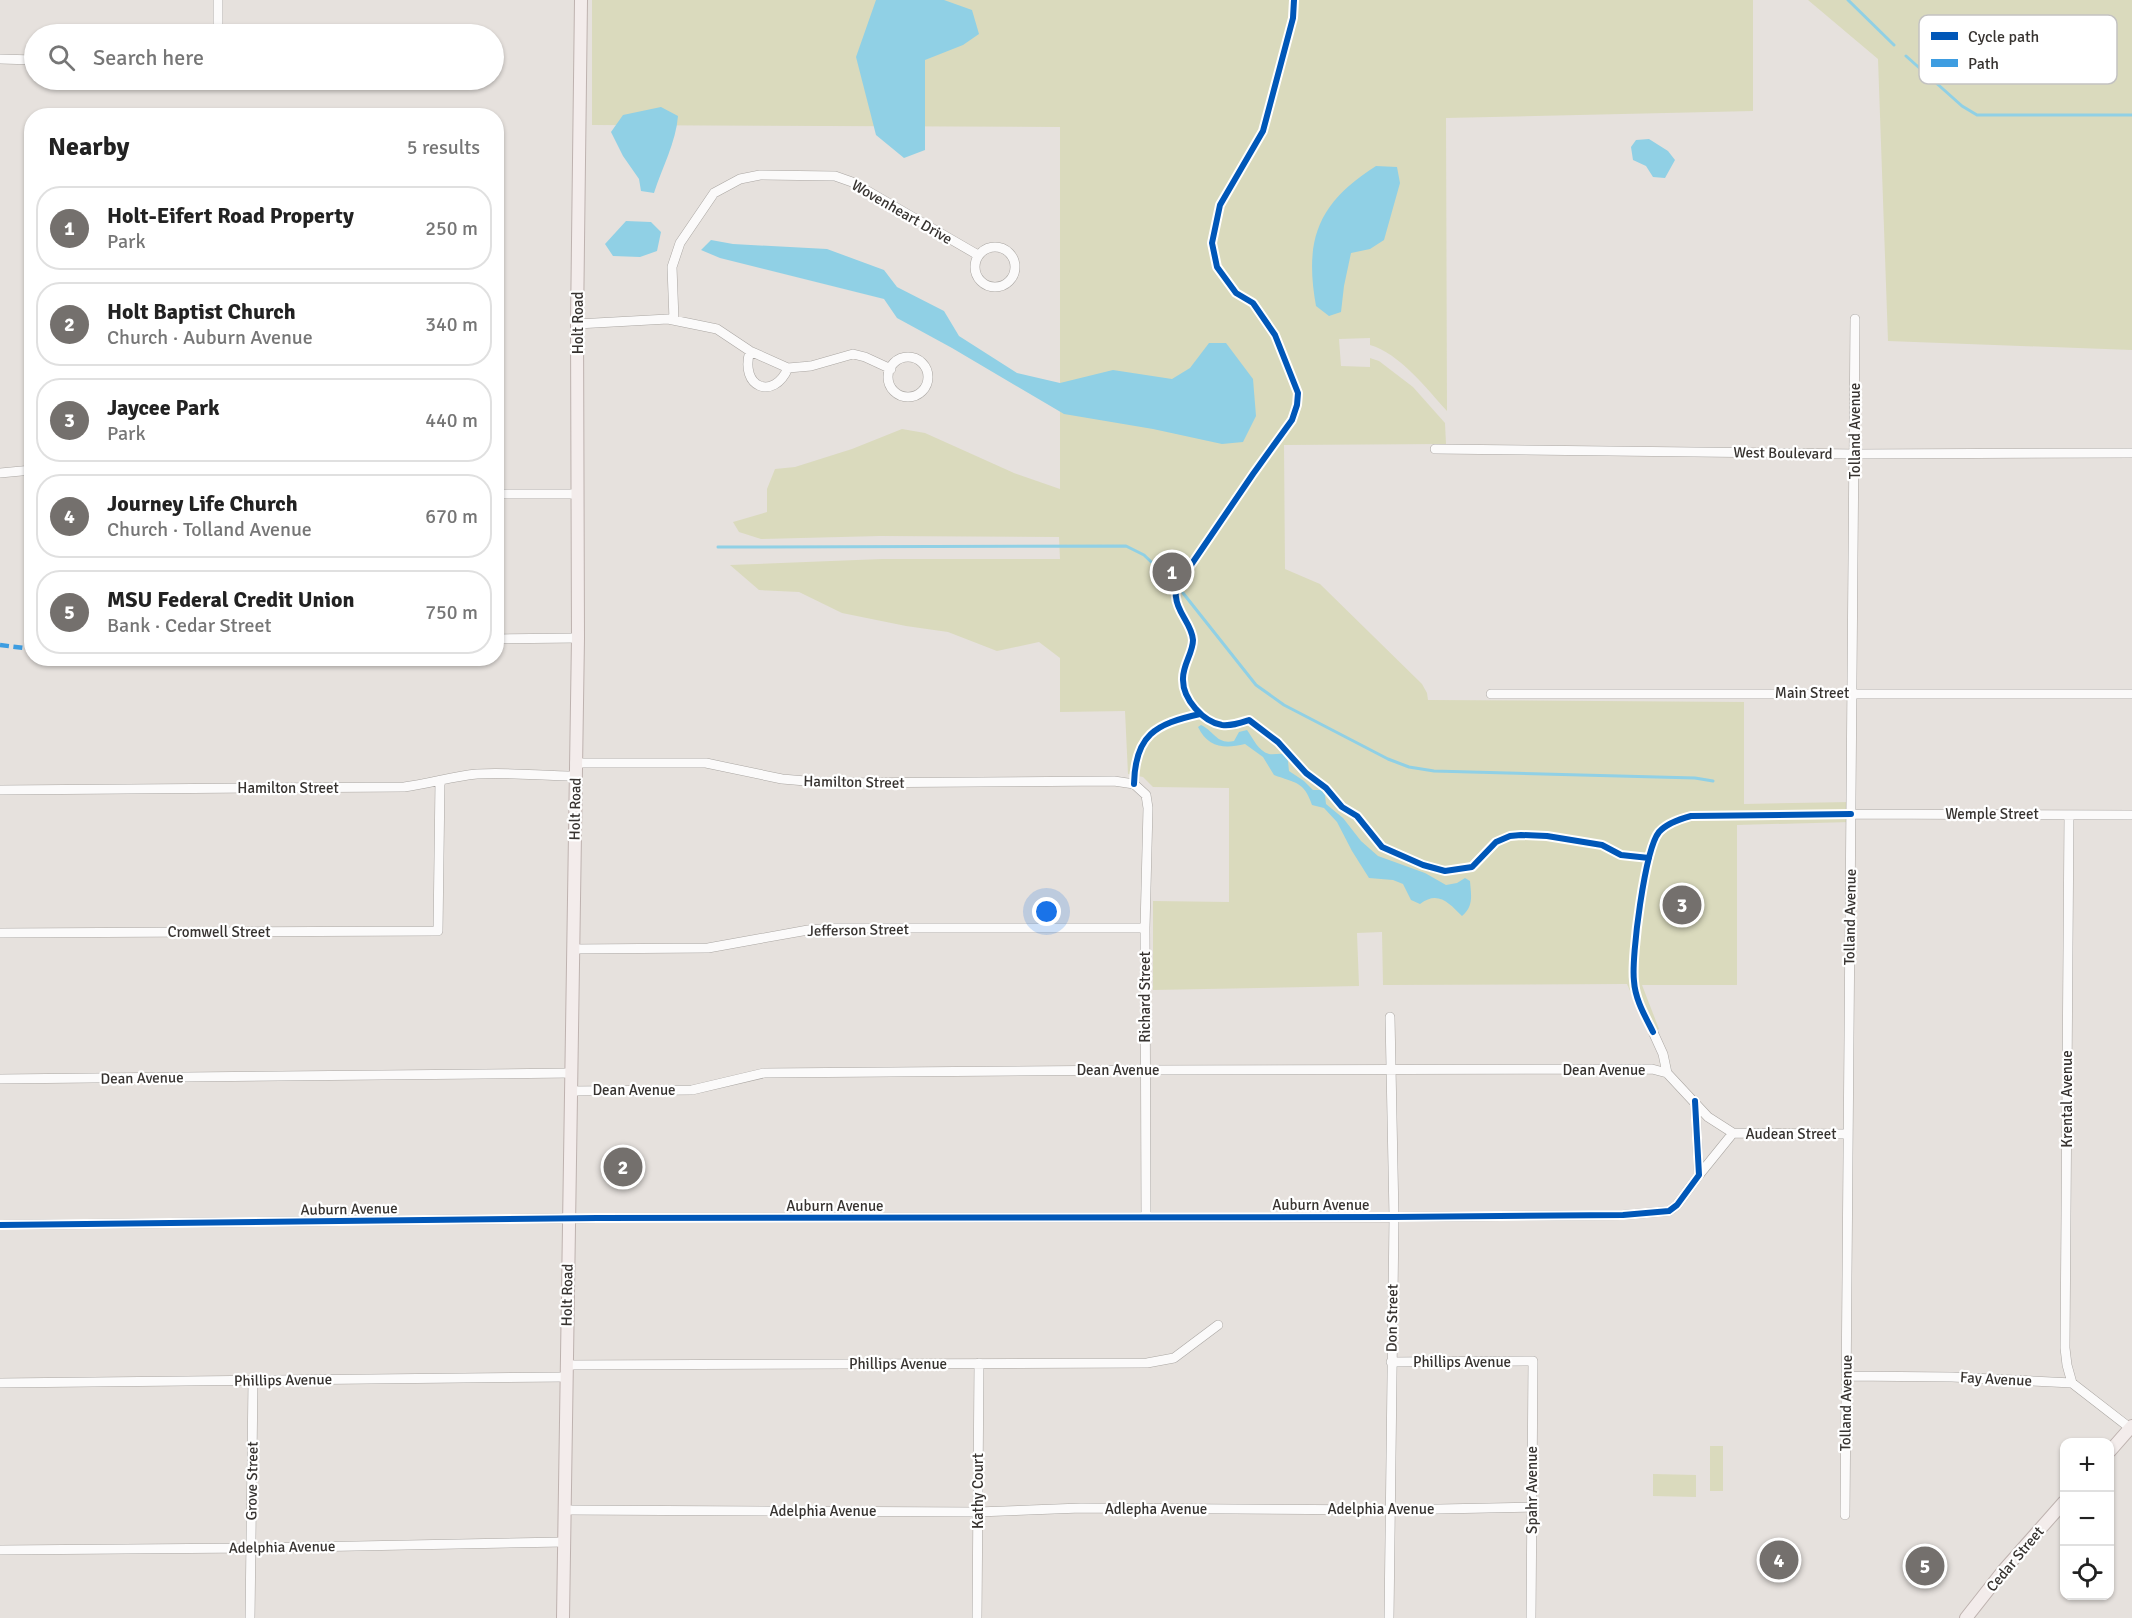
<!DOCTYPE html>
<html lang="en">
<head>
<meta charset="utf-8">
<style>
  :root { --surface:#fff; --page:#f2f2f2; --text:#222; --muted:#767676; --line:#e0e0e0; --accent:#74706d }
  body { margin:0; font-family:Signika,sans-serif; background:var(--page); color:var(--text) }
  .controls { position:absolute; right:18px; bottom:18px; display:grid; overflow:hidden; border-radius:12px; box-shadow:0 2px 4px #0004 }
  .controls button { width:54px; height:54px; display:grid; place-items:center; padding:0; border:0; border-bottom:2px solid var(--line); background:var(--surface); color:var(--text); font:30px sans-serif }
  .you { position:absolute; left:1047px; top:912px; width:21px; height:21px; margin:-15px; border:4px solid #fff; border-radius:50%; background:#1a73e8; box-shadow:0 0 0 9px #1a73e833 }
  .badge { display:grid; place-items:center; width:39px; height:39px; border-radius:50%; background:var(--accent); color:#fff; font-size:20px; font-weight:700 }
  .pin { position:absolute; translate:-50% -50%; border:3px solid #fff; box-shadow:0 2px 6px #0006 }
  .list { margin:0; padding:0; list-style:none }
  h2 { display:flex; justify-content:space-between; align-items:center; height:78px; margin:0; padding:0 24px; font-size:26px }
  h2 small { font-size:20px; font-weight:400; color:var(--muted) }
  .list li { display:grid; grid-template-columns:39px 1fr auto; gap:18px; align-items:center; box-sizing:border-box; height:84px; margin:0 12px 12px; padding:0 12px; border:2px solid var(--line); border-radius:24px }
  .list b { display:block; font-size:22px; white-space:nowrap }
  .list p { margin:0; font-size:20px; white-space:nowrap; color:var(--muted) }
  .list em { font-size:20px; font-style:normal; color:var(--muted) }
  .icon { flex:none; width:33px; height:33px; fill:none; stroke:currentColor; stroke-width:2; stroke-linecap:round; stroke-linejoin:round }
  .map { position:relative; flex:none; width:2132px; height:1618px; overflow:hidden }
  .search { position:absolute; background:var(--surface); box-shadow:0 2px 4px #0004; left:24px; top:24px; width:480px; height:66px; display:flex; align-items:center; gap:15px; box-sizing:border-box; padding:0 21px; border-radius:33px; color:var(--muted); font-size:22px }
  .panel { position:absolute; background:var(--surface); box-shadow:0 2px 4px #0004; left:24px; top:108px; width:480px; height:558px; border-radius:24px }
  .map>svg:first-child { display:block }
</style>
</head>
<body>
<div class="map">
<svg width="2132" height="1618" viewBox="0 0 2132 1618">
  <rect width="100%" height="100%" fill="#e6e1dd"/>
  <path fill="#dadabd" d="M592,0h1161v111l-307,7 1,293c-20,-22 -48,-58 -77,-66v-7l-31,1 2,27 29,1v-9l9,3 34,26 32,36 1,21 -162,1 1,124 35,15 102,100 5,9 1,7 316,2v102l107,-2v20l-114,3v160h-95l17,44 -10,5 -22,-50 -244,1 -1,-53 -25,1 2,53 -206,4v-89l76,1v-114l-76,-1 -10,-10 -15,-3 -3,-63 -65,1v-54l-21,-16 -42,9 -49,-19 -42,-6 -64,-13 -43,-21 -40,-2 -29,-25 152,-6h178l-1,-22 -179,-1 -119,3 -22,-7 -6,-10 34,-10v-23l8,-20 20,-2 57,-18 50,-20 23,4 89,40 46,16v-362l-468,-2z
    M1808,0h324v350l-244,-9 -10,-282z
    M1710,1446h13v45h-13z
    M1653,1474l43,1v22l-43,-1z"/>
  <path fill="#90d0e5" d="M876,0h68l28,10 7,24 -16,11 -38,15v90l-21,8 -28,-23 -20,-78z
    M661,107l17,9c-2,26 -16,52 -24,77l-13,-2 -2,-12 -16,-23 -12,-24 12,-17z
    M1649,139l19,12 7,9 -10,18 -12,-1 -7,-11 -13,-6 -2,-13 5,-7z
    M1376,166l21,1 3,16 -16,57 -14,9 -19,4 -7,33 -3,26 -12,4 -13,-10c-12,-67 2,-103 60,-140z
    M626,221l25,1 10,10 -4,19 -17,6 -27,-1 -8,-12z
    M711,240l22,4 94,5 57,21 13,17 47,24 15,25 58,37 43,10 53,-13 59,9 18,-11 19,-25h17l27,36 3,37 -13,26 -21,2 -69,-15 -89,-15 -112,-66 -55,-30 -13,-19 -164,-41 -19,-8z
    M1201,725c13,6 16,20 33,16l5,-9 8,-2c6,8 11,21 22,24 5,1 10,-1 15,0l4,7 1,10 15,10 9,9h8l4,5 1,9 17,14 18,23 17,15 47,17 21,12 11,-2 8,-5 5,3c1,14 4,25 -8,35 -13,-13 -24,-26 -42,-12l-9,-4 -8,-16 -10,-4 -24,-2 -17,-27 -15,-29 -13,-14 -12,-3c-8,-24 -17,-22 -38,-30l-11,-18 -18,-13c-20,5 -37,4 -47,-17z"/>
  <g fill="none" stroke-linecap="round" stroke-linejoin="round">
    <path stroke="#90d0e5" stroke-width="3" d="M1848,0l46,45
      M1906,56l56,50 15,9h155
      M718,547l408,-1 18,9 26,25
      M1183,593l73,92 28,20 104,54 21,8 25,4 261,7 18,3"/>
    <defs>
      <path id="minor" d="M218,34v-34
        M0,59l34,1
        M975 267a20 20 0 1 1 40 0a20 20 0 1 1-40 0Z
        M674,320l-2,-53 8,-24 34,-50 26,-14 20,-4 75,1 17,6 126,73
        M577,324l91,-5 49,10 33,22 38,17 23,-2 42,-12 12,3 26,12
        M750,351c-11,37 24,50 38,17
        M888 377a20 20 0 1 1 40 0a20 20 0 1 1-40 0Z
        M1435,449l420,5 277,-1
        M0,473l32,-3
        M496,494h81
        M496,639l82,-1
        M1491,694h641
        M575,763h131l76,16 47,4 285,-2 20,3 12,11 2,13 -3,120 1,289
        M0,790l404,-3c25,-3 49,-11 73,-13 33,-2 66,2 98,2
        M1851,814l281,1
        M2069,815l-4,533 2,17 5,18
        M0,933l438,-2 2,-150
        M573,949l135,-1 100,-18 26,-2h311
        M1653,1032l10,22 4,19 41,44 25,16 115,1
        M0,1079l571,-6
        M571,1091l121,-1 72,-17 382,-3 506,-1 15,4
        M1699,1175l34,-42
        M0,1225l597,-7 797,-1 229,-2 46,-4 8,-6 22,-30 -4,-74
        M1391,1362l142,-1 -2,257
        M566,1365l581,-2 27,-5 44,-33
        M1847,1376l105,1 120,6 58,45
        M0,1383l566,-6
        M564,1510l413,2 104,-4 309,2 142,-3
        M1845,1515l10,-1196
        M0,1550l252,-2 312,-6
        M250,1618l3,-237
        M977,1618l2,-255
        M1389,1618l5,-401 -4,-200"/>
      <path id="major" d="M2110,1451l22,-25
        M563,1618l15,-980 -1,-314 4,-324
        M1966,1618l37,-47 61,-69"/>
    </defs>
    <use href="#minor" stroke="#aaa6a2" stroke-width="10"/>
    <use href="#major" stroke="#beb2af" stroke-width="14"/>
    <use href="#minor" stroke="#fbfafa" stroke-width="9"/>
    <use href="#major" stroke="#f3eceb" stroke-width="12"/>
    <path stroke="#3e9de1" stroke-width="4.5" stroke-dasharray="9 4.5" stroke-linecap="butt" d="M0,645l32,4"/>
    <defs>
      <path id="cycleway" d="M1294,0l-1,18 -30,113 -43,74 -8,38 5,24 19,26 17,10 22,32 23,58 -1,12 -5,15 -39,54 -75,110c-1,4 -3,9 -2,13 1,16 16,27 17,43 0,13 -11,26 -10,40 0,19 20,42 39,45 10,1 18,-2 27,-5l29,22 28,31 20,15 16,19 15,9 25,31 41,18 22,6 27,-4 24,-25 14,-6 11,-1 26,1 55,9 19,10 28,3
        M1134,784c1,-49 21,-60 66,-70
        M1653,1032c-8,-16 -18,-33 -19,-51 -3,-24 11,-132 25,-149 8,-9 21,-13 32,-16l160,-2
        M0,1225l597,-7 797,-1 229,-2 46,-4 8,-6 22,-30 -4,-74"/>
    </defs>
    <use href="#cycleway" stroke="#fff" stroke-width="10"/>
    <use href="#cycleway" stroke="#0057b8" stroke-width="6"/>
  </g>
  <g text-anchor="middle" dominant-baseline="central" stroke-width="4.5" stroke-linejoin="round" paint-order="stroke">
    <g font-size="15" fill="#373330" stroke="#fff">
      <text transform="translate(902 212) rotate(30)">Wovenheart Drive</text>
      <text transform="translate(578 323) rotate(-90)">Holt Road</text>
      <text transform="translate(1855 431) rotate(-90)">Tolland Avenue</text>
      <text transform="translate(1783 453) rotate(1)">West Boulevard</text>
      <text x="1812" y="693">Main Street</text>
      <text transform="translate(854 782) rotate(1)">Hamilton Street</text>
      <text x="288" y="788">Hamilton Street</text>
      <text transform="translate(575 809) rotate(-89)">Holt Road</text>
      <text x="1992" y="814">Wemple Street</text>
      <text transform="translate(1850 917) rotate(-89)">Tolland Avenue</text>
      <text transform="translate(858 930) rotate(-1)">Jefferson Street</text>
      <text x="219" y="932">Cromwell Street</text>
      <text transform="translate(1145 997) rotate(-90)">Richard Street</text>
      <text x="1118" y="1070">Dean Avenue</text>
      <text x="1604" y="1070">Dean Avenue</text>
      <text transform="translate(142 1078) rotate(-1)">Dean Avenue</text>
      <text x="634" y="1090">Dean Avenue</text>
      <text transform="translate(2067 1099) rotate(-90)">Krental Avenue</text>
      <text x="1791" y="1134">Audean Street</text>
      <text x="1321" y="1205">Auburn Avenue</text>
      <text x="835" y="1206">Auburn Avenue</text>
      <text transform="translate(349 1209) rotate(-1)">Auburn Avenue</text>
      <text transform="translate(567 1295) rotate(-89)">Holt Road</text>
      <text transform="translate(1392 1318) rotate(-89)">Don Street</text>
      <text x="1462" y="1362">Phillips Avenue</text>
      <text x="898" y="1364">Phillips Avenue</text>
      <text transform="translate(1996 1379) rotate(3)">Fay Avenue</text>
      <text transform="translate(283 1380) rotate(-1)">Phillips Avenue</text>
      <text transform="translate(1846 1403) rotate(-89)">Tolland Avenue</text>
      <text transform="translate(252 1481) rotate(-89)">Grove Street</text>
      <text transform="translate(1532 1490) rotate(-90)">Spahr Avenue</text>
      <text transform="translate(978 1491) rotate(-90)">Kathy Court</text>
      <text x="1156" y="1509">Adlepha Avenue</text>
      <text x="1381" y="1509">Adelphia Avenue</text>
      <text x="823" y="1511">Adelphia Avenue</text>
      <text transform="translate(282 1547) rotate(-1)">Adelphia Avenue</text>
      <text transform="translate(2015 1559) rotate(-50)">Cedar Street</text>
    </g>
  </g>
  <rect x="1919" y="15" width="198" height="69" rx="9" fill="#fff" stroke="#c3c2c1" stroke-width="1.5"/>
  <rect x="1931" y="32" width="27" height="8" fill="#0057b8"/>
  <rect x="1931" y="59" width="27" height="8" fill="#3e9de1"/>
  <g font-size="16" fill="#373330">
    <text x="1968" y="42">Cycle path</text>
    <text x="1968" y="69">Path</text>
  </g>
</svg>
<div class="controls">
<button>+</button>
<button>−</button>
<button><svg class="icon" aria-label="locate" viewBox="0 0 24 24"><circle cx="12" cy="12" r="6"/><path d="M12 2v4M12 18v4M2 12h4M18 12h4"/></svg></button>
</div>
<div class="you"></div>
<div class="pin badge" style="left:1172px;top:572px">1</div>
<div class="pin badge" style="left:623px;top:1167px">2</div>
<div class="pin badge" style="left:1682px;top:905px">3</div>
<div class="pin badge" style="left:1779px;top:1560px">4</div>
<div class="pin badge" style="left:1925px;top:1566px">5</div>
<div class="search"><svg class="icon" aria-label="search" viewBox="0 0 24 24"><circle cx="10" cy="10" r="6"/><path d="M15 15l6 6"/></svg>Search here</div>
<section class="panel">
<h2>Nearby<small>5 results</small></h2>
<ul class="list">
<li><span class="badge">1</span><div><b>Holt-Eifert Road Property</b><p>Park</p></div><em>250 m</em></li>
<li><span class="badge">2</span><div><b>Holt Baptist Church</b><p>Church · Auburn Avenue</p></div><em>340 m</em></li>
<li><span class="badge">3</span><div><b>Jaycee Park</b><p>Park</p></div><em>440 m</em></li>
<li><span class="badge">4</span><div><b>Journey Life Church</b><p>Church · Tolland Avenue</p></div><em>670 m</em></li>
<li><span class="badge">5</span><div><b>MSU Federal Credit Union</b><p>Bank · Cedar Street</p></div><em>750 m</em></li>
</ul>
</section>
</div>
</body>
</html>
